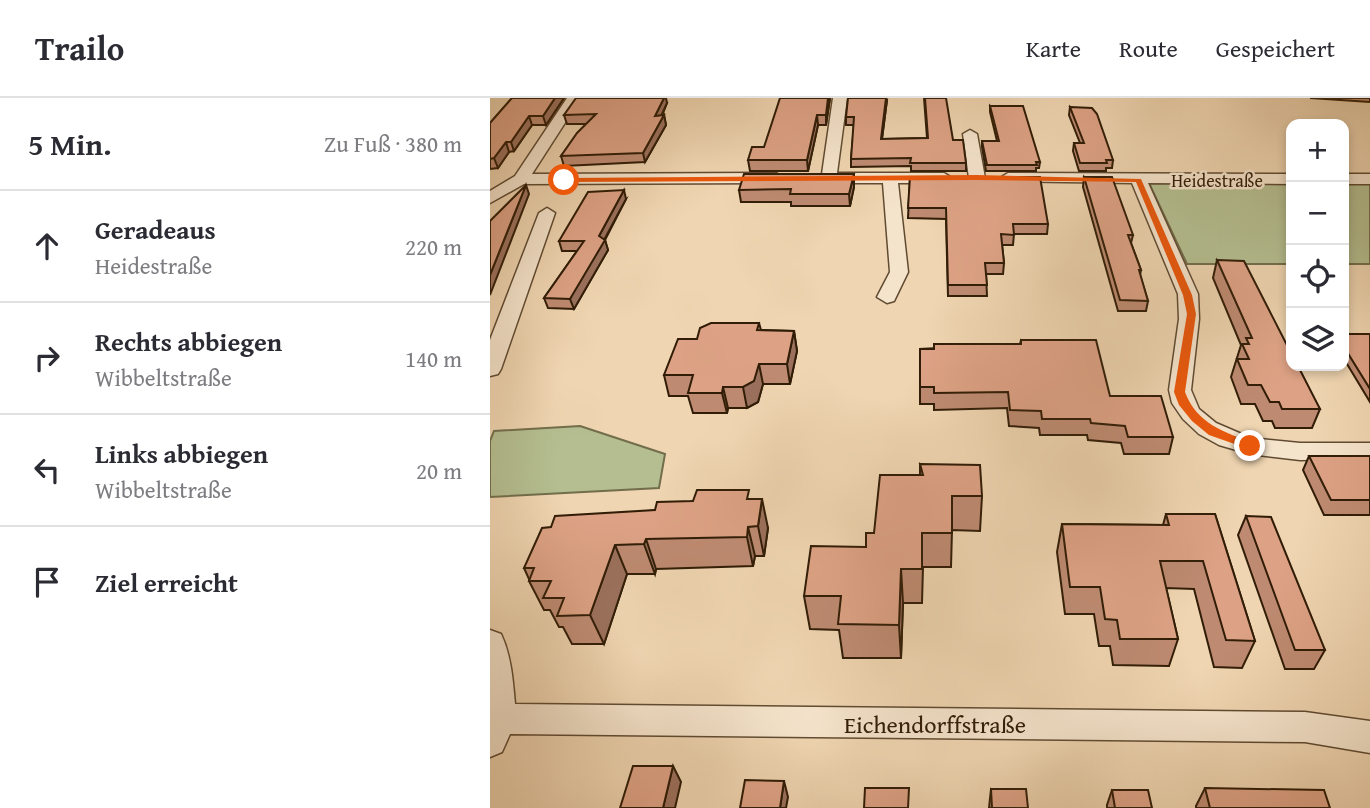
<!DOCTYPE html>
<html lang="de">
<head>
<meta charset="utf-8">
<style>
  :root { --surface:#fff; --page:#f2f2f3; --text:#2b2b33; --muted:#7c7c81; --line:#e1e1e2 }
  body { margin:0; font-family:"Gentium Book Plus",serif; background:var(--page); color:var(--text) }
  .controls { position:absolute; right:21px; top:21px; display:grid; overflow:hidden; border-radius:14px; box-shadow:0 4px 10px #0003 }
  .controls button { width:63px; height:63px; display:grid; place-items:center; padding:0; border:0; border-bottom:2px solid var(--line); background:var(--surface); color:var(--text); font:35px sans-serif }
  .stop { position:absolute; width:21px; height:21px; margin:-16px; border:5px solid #ea580c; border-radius:50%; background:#fff }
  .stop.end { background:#ea580c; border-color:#fff; box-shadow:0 2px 7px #0008 }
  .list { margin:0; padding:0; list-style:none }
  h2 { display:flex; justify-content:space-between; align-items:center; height:91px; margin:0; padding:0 28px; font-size:30px }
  h2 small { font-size:23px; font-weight:400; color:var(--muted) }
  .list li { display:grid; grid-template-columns:46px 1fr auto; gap:21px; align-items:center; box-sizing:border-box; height:112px; padding:0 28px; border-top:2px solid var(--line) }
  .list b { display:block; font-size:26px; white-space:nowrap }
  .list p { margin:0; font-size:23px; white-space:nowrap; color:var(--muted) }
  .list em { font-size:23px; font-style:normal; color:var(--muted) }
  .icon { flex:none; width:38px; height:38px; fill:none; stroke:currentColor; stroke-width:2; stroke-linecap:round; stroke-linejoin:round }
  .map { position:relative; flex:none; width:880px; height:710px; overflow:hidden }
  header { display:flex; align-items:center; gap:42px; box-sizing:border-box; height:98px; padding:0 35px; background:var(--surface); border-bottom:2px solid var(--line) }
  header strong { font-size:33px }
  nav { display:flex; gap:38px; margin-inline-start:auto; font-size:24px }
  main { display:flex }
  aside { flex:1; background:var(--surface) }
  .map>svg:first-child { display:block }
</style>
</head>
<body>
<header>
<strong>Trailo</strong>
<nav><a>Karte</a><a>Route</a><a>Gespeichert</a></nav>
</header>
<main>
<aside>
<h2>5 Min.<small>Zu Fuß · 380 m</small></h2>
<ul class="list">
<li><svg class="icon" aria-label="ahead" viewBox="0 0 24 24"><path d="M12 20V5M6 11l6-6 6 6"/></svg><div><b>Geradeaus</b><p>Heidestraße</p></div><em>220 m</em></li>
<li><svg class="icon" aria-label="right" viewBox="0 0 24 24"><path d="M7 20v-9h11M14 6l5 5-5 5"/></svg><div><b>Rechts abbiegen</b><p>Wibbeltstraße</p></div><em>140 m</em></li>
<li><svg class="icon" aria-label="left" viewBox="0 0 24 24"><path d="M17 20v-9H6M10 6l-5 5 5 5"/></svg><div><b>Links abbiegen</b><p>Wibbeltstraße</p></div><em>20 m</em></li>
<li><svg class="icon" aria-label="arrive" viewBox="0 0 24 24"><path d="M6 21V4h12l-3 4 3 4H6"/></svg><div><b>Ziel erreicht</b></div></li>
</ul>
</aside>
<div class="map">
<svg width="880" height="710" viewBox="0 0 880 710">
  <rect width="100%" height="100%" fill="#efd5b1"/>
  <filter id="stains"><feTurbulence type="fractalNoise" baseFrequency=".00286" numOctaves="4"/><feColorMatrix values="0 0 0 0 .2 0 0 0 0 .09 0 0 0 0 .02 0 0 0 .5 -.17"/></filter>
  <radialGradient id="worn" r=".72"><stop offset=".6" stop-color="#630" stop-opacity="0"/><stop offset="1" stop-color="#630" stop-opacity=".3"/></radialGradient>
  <path fill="#b4be90" stroke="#726e4c" stroke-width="2" d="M854,84h26v82h-26z
    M659,85h142v81h-104z
    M90,328l85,28 -6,34 -169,9v-56l4,-10z"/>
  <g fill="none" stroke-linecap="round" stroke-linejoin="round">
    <defs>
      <path id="street" d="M77,0h14l-49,76 244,-1 8,5 -8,5 -252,1 -34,19v-12l25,-15z
        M343,0h14l-10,75h107l8,5 -8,5h-46l10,89 -14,29 -7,2 -10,-6 13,-25 -7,-89h-60l-8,-5 7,-4z
        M480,32l7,4 8,44 -8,5 -8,-5 -6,-44z
        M518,75l283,1v10l-143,-1 50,111 1,25 -8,71 8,19 17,14 35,15 49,5h70v16l-70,1 -50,-6 -31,-9 -20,-11 -16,-15 -11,-16 -3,-13 10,-71 -1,-25 -46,-111 -130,-2 -2,-3z
        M854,76h26v10h-26z
        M57,110l8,5 -54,156 -3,5 -8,2v-36l49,-127z
        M0,532l11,4c10,21 12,46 14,70l790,8 65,9v32l-65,-11 -795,-8 -8,18 -12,5z"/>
    </defs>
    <use href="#street" stroke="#604b32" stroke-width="3"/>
    <use href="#street" fill="#f5e4cc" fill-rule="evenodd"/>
  </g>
  <path fill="#be8b72" stroke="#311d07" stroke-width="2" d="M22,0h52l-18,27h-14l-18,26 -5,1 -11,16 -8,1v-46z
    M340,0l-4,27h-8l-10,46h-58l-2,-11z
    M434,0l29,42 13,23v8h-55v-5l-60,1v-8l3,-34h-8v-8l41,-17 -5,39 45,-1z
    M820,0h60v4z
    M177,5l-5,13 2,-1 2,10 -21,37 -81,4 -3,-10 25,-32h-19l-3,-9z
    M500,8l50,56 -1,6h-3v3h-50l-4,-24v-6h15l-7,-29z
    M580,9l43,53 -1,8h-6v3h-27l-6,-20 1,-8h6l-11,-28z
    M364,76v13l-4,19h-59v-4h-50l-2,-12z
    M420,79l138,47 -1,10h-33l-1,11h-11l2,18 -1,11h-17l1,22h-39l-2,-77 -38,-1z
    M594,79l49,58 -2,8 10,27 -1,5 8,26 -2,10h-28l-35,-124z
    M136,101l-21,41 3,10 -34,59 -26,-1 -4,-10 33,-47h-15l-3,-10z
    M727,162l103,149 -8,19h-37l-3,-7h-9l-8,-17h-14l-10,-27 10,-32 -28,-67z
    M269,225l2,7 33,1 3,20 -7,33h-27l-5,18 -11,6h-19l-1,5h-34l-5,-17h-19l-5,-21 33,-36z
    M854,236h26v68l-26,-43z
    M531,242l89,56 63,41 -4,17h-45l-3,-11 -33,-3 -1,-5h-47l-1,-7 -30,-2 -2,-18 -73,2v-6h-14v-55l100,-5z
    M819,358h61v59h-46l-21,-45z
    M430,366l62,32 -2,35 -28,-1 -1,37h-28l-1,36h-19l-2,55h-58l-4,-28 -29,-1 -6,-33 62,-49 8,-14 46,-58z
    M261,401l17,29 -4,28h-9l-2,10 -97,3 -1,5h-28l-23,70h-32l-9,-17h-4l-9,-17h-6l-15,-29v-2l-5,-11 27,-41 104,-17 38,-9z
    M676,416h49l40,127 -13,27 -28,-1 -20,-78 -28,-1 12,51 -9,27 -56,-1 -3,-19h-11l-5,-32h-29l-8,-62 5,-28 101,1z
    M756,418l79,134 -11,19h-29l-47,-134z
    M715,690l125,20h-134v-2z
    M501,691l37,19h-39z
    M622,692l40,18h-45v-3z"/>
  <path fill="#9b715d" stroke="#311d07" stroke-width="2" d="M65,0h9l-18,27 -3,-9z
    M174,0h2l1,5 -10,22 -2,-9z
    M338,0h2l-4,27v-10z
    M396,0l1,2 -6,46v-7z
    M174,17l2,10 -21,37 -2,-9z
    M327,17l1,10 -10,46 -1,-11z
    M39,18l3,9 -18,26 -3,-9z
    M16,44l3,10 -11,16 -4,-10z
    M364,76v13l-4,19 -1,-12z
    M36,87l3,9 -39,101v-20z
    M134,92l2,9 -23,43 2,-2 3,10 -34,59 -4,-10 29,-63z
    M304,233l3,20 -7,33 -3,-20z
    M269,266l4,20 -5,18 -11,6 -4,-21z
    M233,289l5,21 -1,5 -5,-20z
    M272,401l6,29 -4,28 -6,-30z
    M258,429l7,29 -2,10 -6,-29z
    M156,441l10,30 -1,5 -11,-30z
    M125,447l12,29 -23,70 -14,-29z
    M411,471l2,34 -2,55 -2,-33z
    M183,668l8,16 -6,26h-12z
    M294,683l4,16 -2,11h-6z"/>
  <path fill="#dda285" stroke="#311d07" stroke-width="2" d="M22,0h43l-12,18h-14l-18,26h-5l-12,16 -4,1v-36z
    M86,0h88l-9,18 9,-1 -21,38 -82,3 16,-23 19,-19 -32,1z
    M290,0h48l-2,17h-9l-10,45h-59l4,-13h12z
    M358,0h38l-5,41 47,-1 -3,-40h21l7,42h10l3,23h-56l1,-5 -60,1 3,-42h-8z
    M500,8h33l17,56h-4l1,3h-50l-5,-24h17z
    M580,9l22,1 5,6 16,46h-7l1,3h-27l-6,-20h10z
    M254,76h110l-5,20h-59l1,-5 -52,1z
    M420,79h130l8,47h-35l1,11 -13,-1 3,29h-19l2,22h-39l-2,-77h-38z
    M594,79h28l21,58h-5l13,35h-2l9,31 -28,-1z
    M36,87l-36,90v-54z
    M134,92l-25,46 6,4 -35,59 -26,-1 40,-57h-25l29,-49z
    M727,162l27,1 47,92v13h7l22,43h-38l-3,-7h-9l-9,-17h-13l-11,-26h12l-7,-15h7l-3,-6h6z
    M221,225h48l-2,7 37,1 -7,33h-28l-5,17 -11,6h-20l-1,6h-34l5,-18h-29l14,-36h19l3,-11z
    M854,236h26v55l-26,-42z
    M531,242h75l14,56h51l12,41h-45l-3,-11 -34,-3 -1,-4h-48l-1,-8 -31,-1 -2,-18 -74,1v-6h-14v-38h14v-5h87z
    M819,358h61v44h-39z
    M430,366l60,1 2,31h-30v37h-30v36h-21l-2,56 -61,-1 3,-28h-37l7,-50 55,1v-14h8l6,-58h43z
    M207,392h52l-2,9h15l-4,27 -10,1 -1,10 -101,2 -2,5 -29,1 -25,70 -33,1 7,-18h-21l8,-17h-22l5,-13h-10l18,-40 9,-1 4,-11 100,-6 2,-8 36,-1z
    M676,416h49l40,127 -29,-1 -23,-79h-43l18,78h-58l-3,-19 -12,-1 -5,-32h-30l-8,-63 107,1z
    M756,418l25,1 54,133h-30z
    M143,668h40l-10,42h-43z
    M255,682l39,1 -4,27h-40z
    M375,690h44l-1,20h-44z
    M715,690l119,2 6,18h-120z
    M501,691h35l2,19h-36z
    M622,692h36l4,18h-37z"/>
  <path fill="#ea580c" d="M487,77l164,4 51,116 4,19 -11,78c12,32 39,40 69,51v5h-8l-37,-13 -17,-14 -13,-16 -5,-13 13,-78 -4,-19 -47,-113 -159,-2 -413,2 -3,-2 3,-2z"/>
  <g text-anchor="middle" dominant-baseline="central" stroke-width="5" stroke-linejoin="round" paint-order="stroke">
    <g font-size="18" fill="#311d07" stroke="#f5e4cc">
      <text x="727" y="82">Heidestraße</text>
    </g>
    <g font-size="24" fill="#311d07" stroke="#f5e4cc">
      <text x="445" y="626">Eichendorffstraße</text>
    </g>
  </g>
  <rect width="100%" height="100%" filter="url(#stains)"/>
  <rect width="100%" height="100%" fill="url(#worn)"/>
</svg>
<div class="controls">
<button>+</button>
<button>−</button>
<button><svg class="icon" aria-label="locate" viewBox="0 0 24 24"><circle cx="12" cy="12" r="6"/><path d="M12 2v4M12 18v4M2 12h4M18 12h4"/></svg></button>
<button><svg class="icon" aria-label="layers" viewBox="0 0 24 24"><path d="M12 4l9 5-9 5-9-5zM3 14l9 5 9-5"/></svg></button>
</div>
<div class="stop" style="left:74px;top:82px"></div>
<div class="stop end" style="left:760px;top:348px"></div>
</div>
</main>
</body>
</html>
